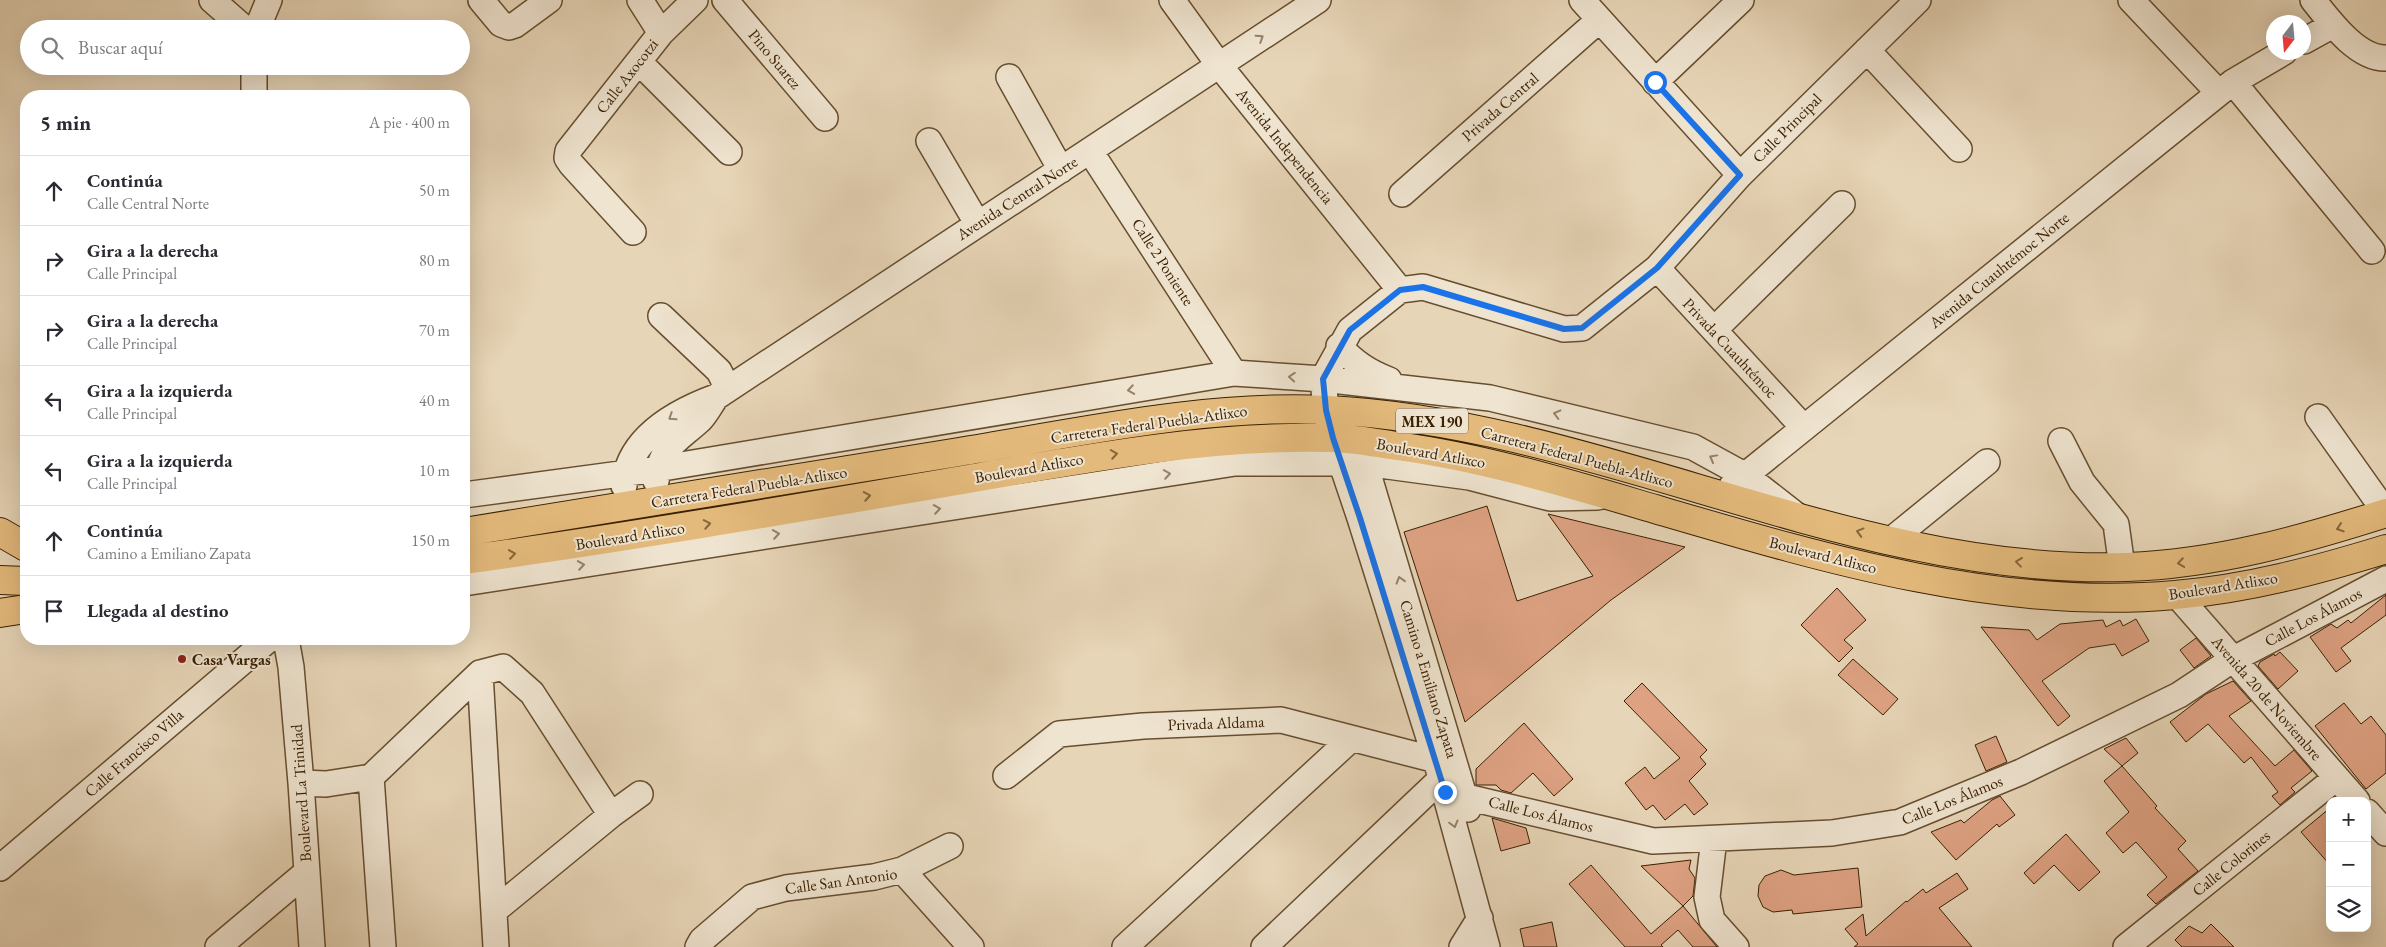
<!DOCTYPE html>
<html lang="es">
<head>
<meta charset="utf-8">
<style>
  :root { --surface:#fff; --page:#f7f7f7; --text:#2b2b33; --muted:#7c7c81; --line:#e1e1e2 }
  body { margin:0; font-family:"EB Garamond",serif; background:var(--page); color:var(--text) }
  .controls { position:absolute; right:15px; bottom:15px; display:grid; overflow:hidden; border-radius:10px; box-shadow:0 5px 20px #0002 }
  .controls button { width:45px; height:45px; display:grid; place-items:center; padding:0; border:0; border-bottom:1px solid var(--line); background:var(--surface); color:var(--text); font:25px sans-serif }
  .compass { position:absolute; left:2266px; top:15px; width:45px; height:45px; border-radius:50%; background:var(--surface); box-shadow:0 5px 20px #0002; rotate:196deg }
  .stop { position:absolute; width:15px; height:15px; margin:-11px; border:4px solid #1a73e8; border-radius:50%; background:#fff }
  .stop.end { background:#1a73e8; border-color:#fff; box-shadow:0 1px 5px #0008 }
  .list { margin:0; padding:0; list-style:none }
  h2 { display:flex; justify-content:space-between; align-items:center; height:65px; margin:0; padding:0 20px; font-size:21px }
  h2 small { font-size:16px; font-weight:400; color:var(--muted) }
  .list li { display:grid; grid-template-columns:32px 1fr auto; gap:15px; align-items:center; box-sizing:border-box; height:70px; padding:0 20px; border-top:1px solid var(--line) }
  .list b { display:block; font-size:19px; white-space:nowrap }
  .list p { margin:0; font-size:16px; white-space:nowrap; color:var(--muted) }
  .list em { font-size:16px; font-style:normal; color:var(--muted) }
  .icon { flex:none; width:28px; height:28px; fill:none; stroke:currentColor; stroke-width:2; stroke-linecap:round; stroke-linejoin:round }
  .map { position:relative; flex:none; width:2386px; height:947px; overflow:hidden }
  .search { position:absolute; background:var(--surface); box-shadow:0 5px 20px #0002; left:20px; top:20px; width:450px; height:55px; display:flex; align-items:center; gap:12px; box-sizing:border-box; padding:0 18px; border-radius:28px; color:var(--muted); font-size:19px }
  .panel { position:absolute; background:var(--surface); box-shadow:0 5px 20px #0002; left:20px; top:90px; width:450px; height:555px; border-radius:20px }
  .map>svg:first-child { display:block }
</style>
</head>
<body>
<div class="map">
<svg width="2386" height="947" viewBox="0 0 2386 947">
  <rect width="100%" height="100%" fill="#e7d5b7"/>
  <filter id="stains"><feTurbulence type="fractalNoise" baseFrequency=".004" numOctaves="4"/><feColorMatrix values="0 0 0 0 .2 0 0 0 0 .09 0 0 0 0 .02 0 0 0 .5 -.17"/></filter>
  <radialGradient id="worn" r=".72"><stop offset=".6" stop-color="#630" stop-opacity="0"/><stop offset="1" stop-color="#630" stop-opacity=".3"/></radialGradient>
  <path fill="#dea283" stroke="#3b2102" d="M1487,506l30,95 76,-25 -45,-62 137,33 -74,53 -146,122 -61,-190z
    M1837,588l29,32 -22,20 9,8 -14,14 -38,-37z
    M2386,595v20l-45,33 10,13 -15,11 -26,-35 21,-13 6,4 11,-8 3,3z
    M2136,619l13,22 -27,15 -7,-12 -26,4 -47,33 28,35 -12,10 -77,-99 48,3 8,10 23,-16 43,-4 3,7 14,-7 3,6z
    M2196,638l15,18 -17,12 -14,-18z
    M2280,652l18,19 -20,18 -20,-23 2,-4 14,-8 1,2z
    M1853,659l45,40 -15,16 -45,-40z
    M2233,681l18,20 -22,15 46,50 19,-16 18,21 -21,17 4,4 -15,13 -8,-9 6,-4 -27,-35 -7,6 -36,-39 -22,18 -16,-20 36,-28z
    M1642,683l65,67 -7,7 6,7 -17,17 19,23 -14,11 -9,-11 -20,16 -12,-15 -7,5 -21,-27 20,-16 9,12 26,-21 -56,-57z
    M2344,703l17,21 10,-8 15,19v38l-20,16 -51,-63z
    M1524,723l49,56 -19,17 -21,-23 -22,20 -10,-3 -5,-5h-20v-16z
    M1996,736l11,26 -21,9 -11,-26z
    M2126,738l12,15 -16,13 -18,-17z
    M2122,766l35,40 -2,2 31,33 -8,8 20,22 -42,33 -9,-9 20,-18 -31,-35 -13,11 -17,-20 23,-21 -25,-31z
    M2000,796l15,19 -16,12 -2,-3 -41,36 -25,-28 30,-12 3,3 28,-23z
    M2330,808v57l-29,-33z
    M1492,818l34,10 4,15 -29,8z
    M2066,834l34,38 -21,19 -25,-26 -20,19 -10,-11z
    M1691,860l-2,9 6,9 -2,18 -10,10 -42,-40z
    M1591,865l60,69 32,-28 34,41h-24l-15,-17 -17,15 2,2h-38l-56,-63z
    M1858,868l4,39 -69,7 -1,-4 -19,2 -10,-5 -5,-11 1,-11 6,-9 16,-6 13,5z
    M1957,873l11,16 -29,19 33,39h-118l4,-3 -13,-15 18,-15 3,22 40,-35 1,1 16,-13 3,4z
    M1552,922l5,25h-33l-4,-18z
    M2211,924l23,23h-52l-7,-7 14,-14 13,7z"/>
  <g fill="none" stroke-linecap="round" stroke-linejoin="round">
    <defs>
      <path id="minor" d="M212,0l33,29
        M481,0l20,24 8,3 6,-2 34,-25
        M640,0l21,33
        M725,0l100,118
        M1172,0l47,65 181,225
        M1582,0l158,175
        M2131,0l88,93
        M2313,0c16,20 44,59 73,58
        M257,29l12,-29
        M2304,41l29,-16
        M1867,50l92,99
        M639,62l90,90
        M1009,77l52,93
        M1655,82l86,-82
        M2233,82l139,169
        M254,96v-30
        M929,141l48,82
        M1090,151l144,222
        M1402,194l197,-174
        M633,232l-62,-68 -4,-6 1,-7 93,-118 34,-33
        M1657,268l147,160
        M661,316l58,55 9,18
        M1714,330l128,-126
        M1339,346c16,17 29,26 50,34
        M2318,417l68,96
        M2061,441l21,41 34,42 6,43
        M1361,450l107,359
        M656,481c5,-35 21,-40 44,-61 6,-6 11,-16 16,-23
        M624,486c4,-48 51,-74 92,-89l602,-397
        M1732,486l487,-393 14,-11 51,-30
        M464,495l193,-26 577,-96 89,6 167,19 203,49 53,29 50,39
        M1890,541l97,-79
        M464,583l771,-120h130l104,14 81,21 48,-1
        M2177,595l180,206
        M286,639l5,28 10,116 11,164
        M480,673l16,274
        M1006,776l53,-42 84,-8 138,-6 155,40
        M371,777l12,170
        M301,783l25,1 45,-7 109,-104 23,-6 29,26 79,122
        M1445,792l208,49 179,-8 68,-11 121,-50 158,-77 53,-35 154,-81
        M2367,812l19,21
        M1714,839l-7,58 5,23 24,27
        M0,868l269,-229
        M902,870l69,77
        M494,911l117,-96 29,-21
        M218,947l89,-75
        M698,947l4,-7 50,-43 34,-9 88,-11 28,-7 48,-24
        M1125,947l226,-208
        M1264,947l177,-168
        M1462,947l18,-29
        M1487,947l-51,-187 -76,-242 -27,-80 -7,-28 -3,-31 27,-49 50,-40 23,-3 141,42 18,-1 75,-60 83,-93 178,-175
        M2126,947l210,-169"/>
      <path id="major" d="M464,532c165,-26 330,-52 495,-80 122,-20 246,-48 370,-42 272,14 524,166 798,157 89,-3 174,-27 259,-54
        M464,560c159,-22 317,-49 475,-76 129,-22 259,-49 390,-46 23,0 46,5 68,8 88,12 173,38 258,63 167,49 343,102 520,86 72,-6 143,-25 211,-46
        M0,580l26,1"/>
      <path id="highway" d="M0,532l26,15
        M0,613l26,-4"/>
    </defs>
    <use href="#minor" stroke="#664e2f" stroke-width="28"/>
    <use href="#major" stroke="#3b2102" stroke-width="30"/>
    <use href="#highway" stroke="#3b2102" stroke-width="30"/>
    <use href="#minor" stroke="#efe4d0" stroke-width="25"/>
    <use href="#major" stroke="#e4ba7c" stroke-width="28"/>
    <use href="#highway" stroke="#e4ba7c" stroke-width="28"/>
  </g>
  <defs><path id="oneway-chevron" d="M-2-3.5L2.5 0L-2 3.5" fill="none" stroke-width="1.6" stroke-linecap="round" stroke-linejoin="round" transform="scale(1.25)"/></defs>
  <g stroke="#958269">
    <use href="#oneway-chevron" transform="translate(1260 38) rotate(-33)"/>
    <use href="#oneway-chevron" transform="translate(1292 377) rotate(-176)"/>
    <use href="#oneway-chevron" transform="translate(1131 390) rotate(171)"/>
    <use href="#oneway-chevron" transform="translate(1557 414) rotate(-166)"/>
    <use href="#oneway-chevron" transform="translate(672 417) rotate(147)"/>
    <use href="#oneway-chevron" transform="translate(1713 458) rotate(-151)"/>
    <use href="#oneway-chevron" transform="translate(1167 474) rotate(-9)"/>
    <use href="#oneway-chevron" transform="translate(937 509) rotate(-9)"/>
    <use href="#oneway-chevron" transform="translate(776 534) rotate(-9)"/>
    <use href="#oneway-chevron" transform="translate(581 565) rotate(-9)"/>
    <use href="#oneway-chevron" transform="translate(1400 580) rotate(-107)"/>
    <use href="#oneway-chevron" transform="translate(1454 824) rotate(75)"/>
  </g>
  <g stroke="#876639">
    <use href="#oneway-chevron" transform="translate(1114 454) rotate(-9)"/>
    <use href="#oneway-chevron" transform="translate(867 496) rotate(-10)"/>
    <use href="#oneway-chevron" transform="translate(707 524) rotate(-10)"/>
    <use href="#oneway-chevron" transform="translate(2340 528) rotate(162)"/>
    <use href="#oneway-chevron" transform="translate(1860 532) rotate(-165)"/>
    <use href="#oneway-chevron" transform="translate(512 554) rotate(-8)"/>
    <use href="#oneway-chevron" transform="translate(2019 562) rotate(-173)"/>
    <use href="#oneway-chevron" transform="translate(2181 563) rotate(171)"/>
  </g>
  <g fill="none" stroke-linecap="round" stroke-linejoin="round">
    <path stroke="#1a73e8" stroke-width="6" d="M1445,792l-85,-274 -27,-80 -7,-28 -3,-31 27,-49 50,-40 23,-3 141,42 18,-1 75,-60 83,-93 -85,-93"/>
  </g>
  <circle fill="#8f2418" stroke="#efe4d0" stroke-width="2" cx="182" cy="659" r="5"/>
  <g text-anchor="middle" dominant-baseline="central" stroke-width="4" stroke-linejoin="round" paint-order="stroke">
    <rect fill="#efe4d0" stroke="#715c40" stroke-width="1" x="1396" y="408.5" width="72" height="25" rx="4"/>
    <g font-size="15" font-weight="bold" fill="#3b2102">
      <text x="1432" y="421">MEX 190</text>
    </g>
    <g font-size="16" fill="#3b2102" stroke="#efe4d0">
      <text transform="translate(775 59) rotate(50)">Pino Suarez</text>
      <text transform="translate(627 76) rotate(-52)">Calle Axocotzi</text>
      <text transform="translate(1500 107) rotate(-41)">Privada Central</text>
      <text transform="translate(1787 128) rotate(-45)">Calle Principal</text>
      <text transform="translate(1285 146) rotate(51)">Avenida Independencia</text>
      <text transform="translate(1017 198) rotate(-33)">Avenida Central Norte</text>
      <text transform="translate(1163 262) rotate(57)">Calle 2 Poniente</text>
      <text transform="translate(1999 270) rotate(-39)">Avenida Cuauhtémoc Norte</text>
      <text transform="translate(1730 348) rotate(47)">Privada Cuauhtémoc</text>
      <text transform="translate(1149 424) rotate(-8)">Carretera Federal Puebla-Atlixco</text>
      <text transform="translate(1431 453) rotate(10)">Boulevard Atlixco</text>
      <text transform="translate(1577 457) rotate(15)">Carretera Federal Puebla-Atlixco</text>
      <text transform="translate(1029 468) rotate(-10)">Boulevard Atlixco</text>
      <text transform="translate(749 487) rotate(-9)">Carretera Federal Puebla-Atlixco</text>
      <text transform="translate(630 536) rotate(-9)">Boulevard Atlixco</text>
      <text transform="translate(1823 555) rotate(14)">Boulevard Atlixco</text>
      <text transform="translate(2223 586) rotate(-9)">Boulevard Atlixco</text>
      <text transform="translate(2313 617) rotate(-28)">Calle Los Álamos</text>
      <text transform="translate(1429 679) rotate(73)">Camino a Emiliano Zapata</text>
      <text transform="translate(2267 698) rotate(49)">Avenida 20 de Noviembre</text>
      <text transform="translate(1216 723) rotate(-2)">Privada Aldama</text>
      <text transform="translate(134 753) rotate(-41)">Calle Francisco Villa</text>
      <text transform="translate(301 793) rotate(-94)">Boulevard La Trinidad</text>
      <text transform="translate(1952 800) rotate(-22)">Calle Los Álamos</text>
      <text transform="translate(1541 814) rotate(14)">Calle Los Álamos</text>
      <text transform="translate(2231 863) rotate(-39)">Calle Colorines</text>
      <text transform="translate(841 881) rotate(-8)">Calle San Antonio</text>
    </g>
    <g font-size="16" font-weight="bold" fill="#3b2102" stroke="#efe4d0" text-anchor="start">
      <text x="192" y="659">Casa Vargas</text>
    </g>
  </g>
  <rect width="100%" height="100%" filter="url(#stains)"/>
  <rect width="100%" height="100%" fill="url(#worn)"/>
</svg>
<div class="controls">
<button>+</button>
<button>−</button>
<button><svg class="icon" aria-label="layers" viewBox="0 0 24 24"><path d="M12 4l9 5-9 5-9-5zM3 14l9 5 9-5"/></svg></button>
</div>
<svg class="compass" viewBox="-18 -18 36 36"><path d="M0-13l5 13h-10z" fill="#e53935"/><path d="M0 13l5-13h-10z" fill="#7c7c81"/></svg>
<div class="stop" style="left:1655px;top:82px"></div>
<div class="stop end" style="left:1445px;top:792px"></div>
<div class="search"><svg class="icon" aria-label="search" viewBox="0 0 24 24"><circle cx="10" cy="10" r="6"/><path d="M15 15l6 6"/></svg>Buscar aquí</div>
<section class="panel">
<h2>5 min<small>A pie · 400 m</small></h2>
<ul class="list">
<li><svg class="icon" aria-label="ahead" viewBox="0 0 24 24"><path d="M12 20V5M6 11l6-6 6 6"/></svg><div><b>Continúa</b><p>Calle Central Norte</p></div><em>50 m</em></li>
<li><svg class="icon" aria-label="right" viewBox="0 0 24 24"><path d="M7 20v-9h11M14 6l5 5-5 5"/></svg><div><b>Gira a la derecha</b><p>Calle Principal</p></div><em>80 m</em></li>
<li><svg class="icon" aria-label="right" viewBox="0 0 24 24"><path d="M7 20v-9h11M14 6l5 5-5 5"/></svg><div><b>Gira a la derecha</b><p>Calle Principal</p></div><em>70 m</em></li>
<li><svg class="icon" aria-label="left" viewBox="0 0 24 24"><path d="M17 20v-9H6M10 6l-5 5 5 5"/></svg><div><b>Gira a la izquierda</b><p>Calle Principal</p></div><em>40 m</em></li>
<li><svg class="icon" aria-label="left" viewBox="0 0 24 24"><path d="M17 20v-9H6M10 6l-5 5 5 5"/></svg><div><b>Gira a la izquierda</b><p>Calle Principal</p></div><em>10 m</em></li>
<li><svg class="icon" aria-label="ahead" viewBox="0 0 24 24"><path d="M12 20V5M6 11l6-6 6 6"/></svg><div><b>Continúa</b><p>Camino a Emiliano Zapata</p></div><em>150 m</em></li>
<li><svg class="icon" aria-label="arrive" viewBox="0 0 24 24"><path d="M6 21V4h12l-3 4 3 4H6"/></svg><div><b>Llegada al destino</b></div></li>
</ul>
</section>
</div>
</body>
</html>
